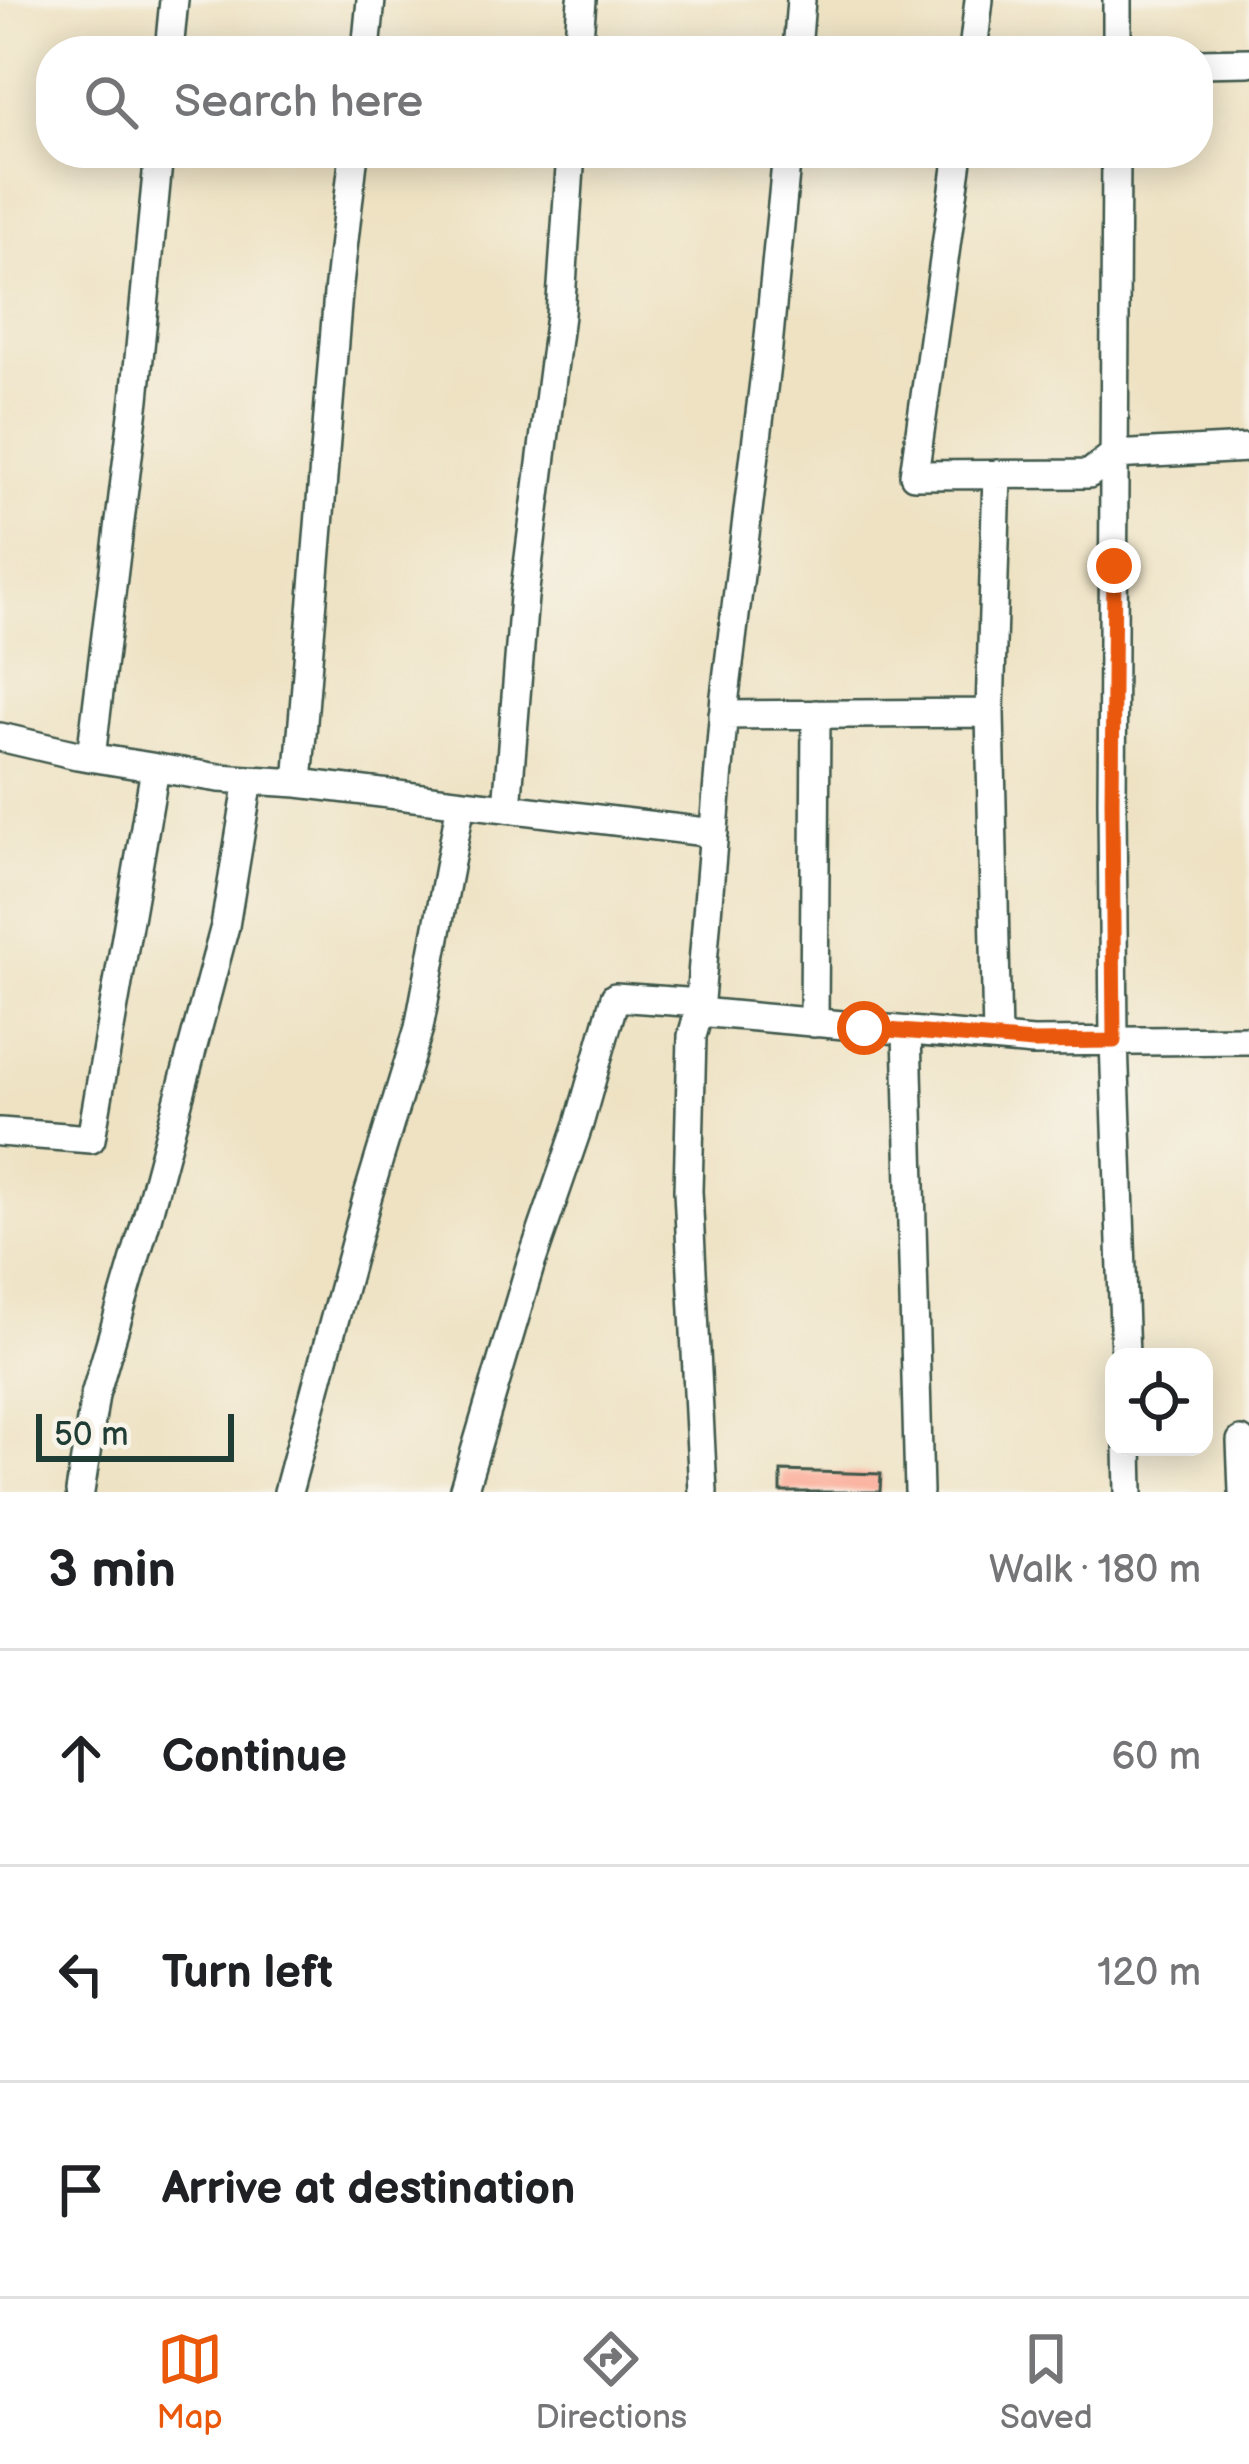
<!DOCTYPE html>
<html lang="en">
<head>
<meta charset="utf-8">
<style>
  :root { --surface:#fff; --page:#f2f2f2; --text:#202124; --muted:#757577; --line:#e0e0e0; --accent:#ea580c }
  body { margin:0; font-family:"Balsamiq Sans",sans-serif; background:var(--page); color:var(--text) }
  .controls { position:absolute; right:36px; bottom:36px; display:grid; overflow:hidden; border-radius:24px; box-shadow:0 6px 30px #0003 }
  .controls button { width:108px; height:108px; display:grid; place-items:center; padding:0; border:0; border-bottom:3px solid var(--line); background:var(--surface); color:var(--text); font:60px sans-serif }
  .scale { position:absolute; left:36px; bottom:30px; width:198px; box-sizing:border-box; padding-left:12px; border:6px solid #1f3d34; border-top:0; font-size:33px; line-height:42px; white-space:nowrap; color:#1f3d34; -webkit-text-stroke:9px #f7f3e8; paint-order:stroke }
  .stop { position:absolute; width:36px; height:36px; margin:-27px; border:9px solid #ea580c; border-radius:50%; background:#fff }
  .stop.end { background:#ea580c; border-color:#fff; box-shadow:0 3px 12px #0008 }
  .list { margin:0; padding:0; list-style:none }
  h2 { display:flex; justify-content:space-between; align-items:center; height:156px; margin:0; padding:0 48px; font-size:51px }
  h2 small { font-size:39px; font-weight:400; color:var(--muted) }
  .list li { display:grid; grid-template-columns:78px 1fr auto; gap:36px; align-items:center; box-sizing:border-box; height:216px; padding:0 48px; border-top:3px solid var(--line) }
  .list b { display:block; font-size:45px; white-space:nowrap }
  .list em { font-size:39px; font-style:normal; color:var(--muted) }
  .icon { flex:none; width:66px; height:66px; fill:none; stroke:currentColor; stroke-width:2; stroke-linecap:round; stroke-linejoin:round }
  .map { position:relative; flex:none; width:1249px; height:1492px; overflow:hidden }
  .search { position:absolute; background:var(--surface); box-shadow:0 6px 30px #0003; left:36px; right:36px; top:36px; height:132px; display:flex; align-items:center; gap:30px; box-sizing:border-box; padding:0 42px; border-radius:48px; color:var(--muted); font-size:45px }
  .sheet { height:804px; background:var(--surface) }
  nav { display:flex; justify-content:space-around; align-items:center; box-sizing:border-box; height:168px; border-top:3px solid var(--line); background:var(--surface); font-size:33px; color:var(--muted) }
  nav a { display:grid; justify-items:center; gap:6px }
  nav .on { color:var(--accent) }
  .map>svg:first-child { display:block }
</style>
</head>
<body>
<div class="map">
<svg width="1249" height="1492" viewBox="0 0 1249 1492">
  <rect width="100%" height="100%" fill="#f7f3e8"/>
  <filter id="ink" filterUnits="userSpaceOnUse"><feTurbulence type="fractalNoise" baseFrequency=".00833" numOctaves="2"/><feDisplacementMap in="SourceGraphic" scale="24" xChannelSelector="R" yChannelSelector="G"/><feConvolveMatrix kernelMatrix="1 2 1 2 8 2 1 2 1" color-interpolation-filters="sRGB"/></filter>
  <filter id="wash" filterUnits="userSpaceOnUse"><feTurbulence type="fractalNoise" baseFrequency=".004" numOctaves="4" result="noise"/><feDisplacementMap in="SourceGraphic" scale="48" xChannelSelector="R" yChannelSelector="G"/><feGaussianBlur stdDeviation="2.7" result="paint"/><feColorMatrix in="noise" values="0 0 0 0 0 0 0 0 0 0 0 0 0 0 0 0 0 1.4 0 .05"/><feComposite in="paint" operator="in"/></filter>
  <g filter="url(#wash)">
    <rect width="100%" height="100%" fill="#eee2c3"/>
    <g id="blocks">
      <path fill="#fca490" d="M781,1471l100,3 -1,18h-99z"/>
    </g>
  </g>
  <g filter="url(#ink)">
    <use href="#blocks" fill-opacity="0" stroke="#3e5649" stroke-width="3"/>
    <g fill="none" stroke-linecap="round" stroke-linejoin="round">
      <defs>
        <path id="minor" d="M169,51l5,-51
          M366,51l5,-51
          M578,51l4,-51
          M797,51l4,-51
          M973,51l6,-51
          M1117,51v-51
          M1198,63l51,-1
          M787,153l-20,204 -42,339 -26,316 334,30 216,-2
          M959,153l-45,322 175,-1 24,-19 136,-7
          M1116,153l-4,649 2,239 11,316
          M997,474l-7,239 7,325
          M723,715l267,-2
          M0,737l77,18 142,23 79,5 416,50
          M91,757l44,-358 24,-246
          M298,783l40,-490 16,-140
          M507,808l17,-211 36,-282 11,-162
          M699,1012l-7,24 -4,155 15,301
          M814,1023l2,-309
          M907,1031l12,461
          M0,1132l91,7 64,-370
          M1241,1441l2,51
          M1128,1447l1,45
          M80,1492l15,-97 52,-177 78,-292 24,-146
          M288,1492l80,-297 51,-167 42,-225
          M463,1492l67,-226 49,-142 36,-127 85,6"/>
      </defs>
      <use href="#minor" stroke="#3e5649" stroke-width="32"/>
      <use href="#minor" stroke="#fff" stroke-width="27"/>
    </g>
  </g>
  <g fill="none" stroke-linecap="round" stroke-linejoin="round" filter="url(#ink)">
    <path stroke="#ea580c" stroke-width="15" d="M864,1028l169,14 81,-1 -2,-239 2,-236"/>
  </g>
</svg>
<div class="controls">
<button><svg class="icon" aria-label="locate" viewBox="0 0 24 24"><circle cx="12" cy="12" r="6"/><path d="M12 2v4M12 18v4M2 12h4M18 12h4"/></svg></button>
</div>
<div class="scale">50 m</div>
<div class="stop" style="left:864px;top:1028px"></div>
<div class="stop end" style="left:1114px;top:566px"></div>
<div class="search"><svg class="icon" aria-label="search" viewBox="0 0 24 24"><circle cx="10" cy="10" r="6"/><path d="M15 15l6 6"/></svg>Search here</div>
</div>
<section class="sheet">
<h2>3 min<small>Walk · 180 m</small></h2>
<ul class="list">
<li><svg class="icon" aria-label="ahead" viewBox="0 0 24 24"><path d="M12 20V5M6 11l6-6 6 6"/></svg><div><b>Continue</b></div><em>60 m</em></li>
<li><svg class="icon" aria-label="left" viewBox="0 0 24 24"><path d="M17 20v-9H6M10 6l-5 5 5 5"/></svg><div><b>Turn left</b></div><em>120 m</em></li>
<li><svg class="icon" aria-label="arrive" viewBox="0 0 24 24"><path d="M6 21V4h12l-3 4 3 4H6"/></svg><div><b>Arrive at destination</b></div></li>
</ul>
</section>
<nav>
<a class="on"><svg class="icon" aria-label="map" viewBox="0 0 24 24"><path d="M3 6l6-2 6 2 6-2v14l-6 2-6-2-6 2zM9 4v14M15 6v14"/></svg>Map</a>
<a><svg class="icon" aria-label="directions" viewBox="0 0 24 24"><path d="M12 3l9 9-9 9-9-9zM9 14v-3h6M13 9l2 2-2 2"/></svg>Directions</a>
<a><svg class="icon" aria-label="saved" viewBox="0 0 24 24"><path d="M7 4h10v16l-5-4-5 4z"/></svg>Saved</a>
</nav>
</body>
</html>
